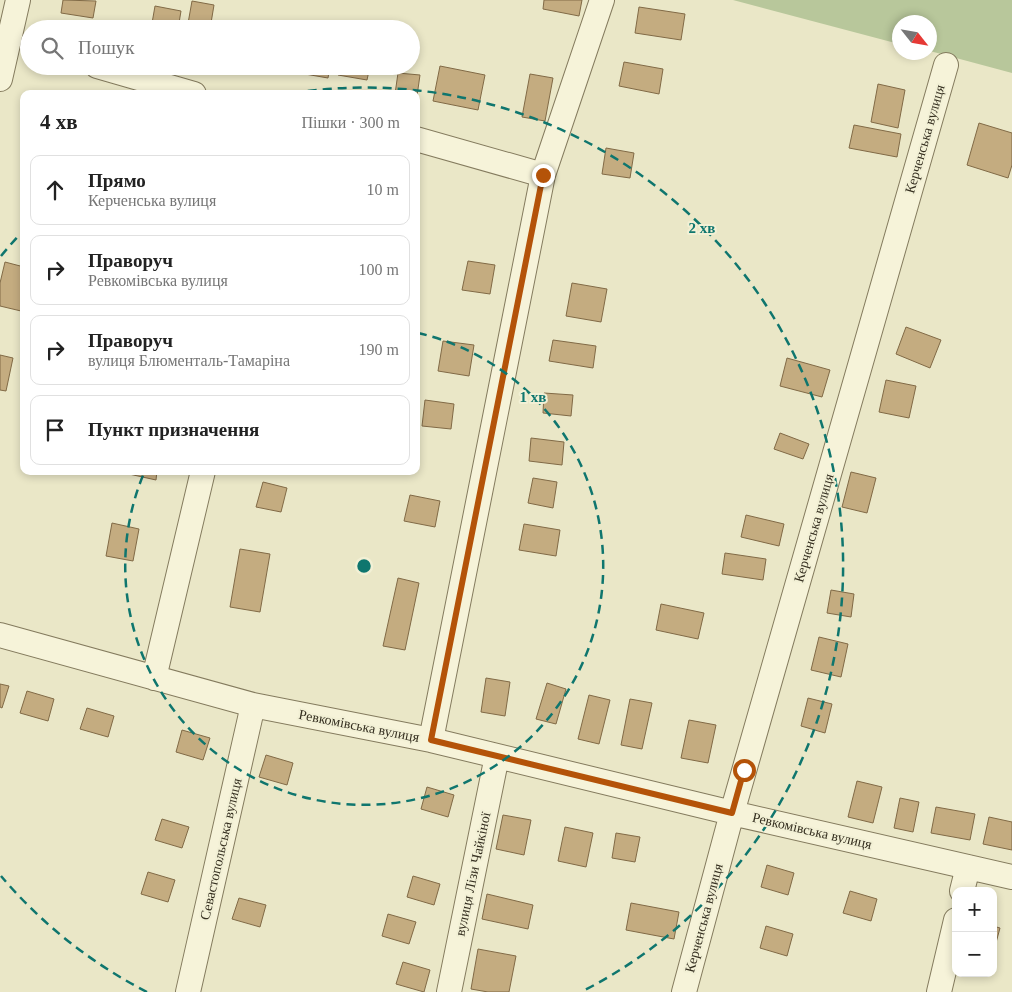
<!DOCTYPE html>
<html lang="uk">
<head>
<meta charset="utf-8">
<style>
  :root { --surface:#fff; --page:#f2f2f2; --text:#222; --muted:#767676; --line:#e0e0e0 }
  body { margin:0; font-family:Georgia,serif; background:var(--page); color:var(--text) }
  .controls { position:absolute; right:15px; bottom:15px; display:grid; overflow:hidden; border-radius:10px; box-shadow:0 2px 8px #0003 }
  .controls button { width:45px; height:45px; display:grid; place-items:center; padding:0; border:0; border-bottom:1px solid var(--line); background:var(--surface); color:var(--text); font:25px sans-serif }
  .compass { position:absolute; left:892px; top:15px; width:45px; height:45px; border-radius:50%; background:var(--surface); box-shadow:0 2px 8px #0003; rotate:121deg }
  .stop { position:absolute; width:15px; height:15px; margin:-11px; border:4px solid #b45309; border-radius:50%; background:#fff }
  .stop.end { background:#b45309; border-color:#fff; box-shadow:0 1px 5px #0008 }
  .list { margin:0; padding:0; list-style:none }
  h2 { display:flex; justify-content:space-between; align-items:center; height:65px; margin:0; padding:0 20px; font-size:21px }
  h2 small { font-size:16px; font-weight:400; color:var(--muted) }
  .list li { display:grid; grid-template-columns:32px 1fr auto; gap:15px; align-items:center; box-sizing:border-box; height:70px; margin:0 10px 10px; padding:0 10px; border:1px solid var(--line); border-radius:10px }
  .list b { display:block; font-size:19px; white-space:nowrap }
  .list p { margin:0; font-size:16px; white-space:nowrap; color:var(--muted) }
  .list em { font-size:16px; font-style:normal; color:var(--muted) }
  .icon { flex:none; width:28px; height:28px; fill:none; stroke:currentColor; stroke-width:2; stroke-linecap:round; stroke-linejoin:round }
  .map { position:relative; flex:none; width:1012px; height:992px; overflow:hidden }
  .search { position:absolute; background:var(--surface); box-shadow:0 2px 8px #0003; left:20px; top:20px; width:400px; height:55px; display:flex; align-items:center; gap:12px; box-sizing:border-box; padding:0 18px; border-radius:28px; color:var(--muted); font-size:19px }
  .panel { position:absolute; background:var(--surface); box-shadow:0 2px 8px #0003; left:20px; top:90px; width:400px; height:385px; border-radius:10px }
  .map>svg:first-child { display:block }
</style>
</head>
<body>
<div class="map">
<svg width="1012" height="992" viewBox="0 0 1012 992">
  <rect width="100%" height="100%" fill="#eae7c7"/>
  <path fill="#b8c79b" d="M733,0h279v73l-82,-22v-29h-30l-1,22z"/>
  <path fill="#c4ac80" stroke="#816a46" d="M63,0l33,1 -3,17 -32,-5z
    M544,0h38l-3,16 -36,-7z
    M192,1l22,4 -4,24h-23z
    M155,6l26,5 -3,18h-27z
    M639,7l46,7 -4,26 -46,-7z
    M624,62l39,7 -4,25 -40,-8z
    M306,66h24l-2,12 -23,-4z
    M339,66h31l-3,14 -29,-5z
    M440,66l45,9 -7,35 -45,-9z
    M398,73l22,2 -4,28v-9h-21z
    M530,74l23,4 -8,43 -23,-4z
    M878,84l27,6 -7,38 -27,-6z
    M979,123l33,10v32l-4,13 -41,-13z
    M854,125l47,9 -4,23 -48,-9z
    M606,148l28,5 -4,25 -28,-4z
    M468,261l27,4 -5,29 -28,-4z
    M5,262l19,5v32l-3,12 -21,-5v-23z
    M572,283l35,6 -6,33 -35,-6z
    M906,327l35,13 -11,28 -34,-14z
    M553,340l43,6 -3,22 -44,-7z
    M443,341l31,4 -5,31 -31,-5z
    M0,355l13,3 -7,33 -6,-1z
    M787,358l43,12 -8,27 -42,-11z
    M886,380l30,6 -7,32 -30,-6z
    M544,393l29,2 -2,21 -28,-3z
    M425,400l29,4 -3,25 -29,-3z
    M780,433l29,11 -6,15 -29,-10z
    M531,438l33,4 -2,23 -33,-4z
    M130,471h27l-1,9 -27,-6z
    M851,472l25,6 -9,35 -25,-6z
    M533,478l24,4 -4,26 -25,-5z
    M263,482l24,6 -6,24 -25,-5z
    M410,495l30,6 -5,26 -31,-6z
    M746,515l38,9 -5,22 -38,-9z
    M112,523l27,6 -6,32 -27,-5z
    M524,524l36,6 -4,26 -37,-6z
    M240,549l30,5 -10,58 -30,-5z
    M725,553l41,6 -3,21 -41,-6z
    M398,578l21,5 -14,67 -22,-4z
    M831,590l23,4 -3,23 -24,-4z
    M661,604l43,9 -6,26 -42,-9z
    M819,637l29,7 -7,33 -30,-7z
    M486,678l24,4 -5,34 -24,-4z
    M547,683l19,6 -10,35 -20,-5z
    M0,684l9,2 -7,22 -2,-1z
    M27,691l27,8 -6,22 -28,-8z
    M589,695l21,5 -11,44 -21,-5z
    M808,698l24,6 -7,29 -24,-7z
    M630,699l22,4 -10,46 -21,-4z
    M87,708l27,8 -6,21 -28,-8z
    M689,720l27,5 -8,38 -27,-5z
    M182,730l28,8 -7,22 -27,-8z
    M266,755l27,8 -6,22 -28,-8z
    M857,781l25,6 -9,36 -25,-6z
    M427,787l27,8 -6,22 -27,-8z
    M900,798l19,4 -6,30 -19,-4z
    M936,807l39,7 -5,26 -39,-7z
    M503,815l28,5 -7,35 -28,-6z
    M989,817l23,5v28l-29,-6z
    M162,819l27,8 -7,21 -27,-8z
    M565,827l28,6 -7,34 -28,-6z
    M616,833l24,4 -5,25 -23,-4z
    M767,865l27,8 -6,22 -27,-8z
    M148,872l27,8 -7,22 -27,-8z
    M413,876l27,8 -6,21 -27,-8z
    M850,891l27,8 -6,22 -28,-8z
    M487,894l46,11 -5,24 -46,-10z
    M239,898l27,7 -6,22 -28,-8z
    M631,903l48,9 -5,27 -48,-9z
    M388,914l28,8 -7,22 -27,-8z
    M766,926l27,8 -6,22 -27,-8z
    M993,926l7,2 -6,22h-1z
    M478,949l38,7 -7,36h-21l-17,-3z
    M403,962l27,8 -6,22 -28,-8z"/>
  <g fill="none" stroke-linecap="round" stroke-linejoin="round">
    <defs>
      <path id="minor" d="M97,66l97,28
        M0,79l18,-79
        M416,139l127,36
        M0,635l253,70 178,35 301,73 280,64
        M154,678l49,-207
        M431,740l112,-565 59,-175
        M962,891l6,-24
        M188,992l65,-287
        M449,992l48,-236
        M684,992l48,-179 214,-748
        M939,992l17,-72"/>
    </defs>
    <use href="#minor" stroke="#847b5e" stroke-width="26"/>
    <use href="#minor" stroke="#f6f3d9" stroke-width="24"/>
  </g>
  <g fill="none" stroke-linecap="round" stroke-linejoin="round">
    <path stroke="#b45309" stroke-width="6" d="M543,175l-112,565 301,73 12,-43"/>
  </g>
  <g fill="none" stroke="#0f766e" stroke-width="2.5" stroke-dasharray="9 6">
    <path d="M418 333A239 239 0 1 1 144 473"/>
    <path d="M147 992A478 478 0 0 1 1 876M1 256A478 478 0 0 1 23 231M293 93A478 478 0 0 1 581 992"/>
  </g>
  <g text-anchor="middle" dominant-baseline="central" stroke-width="4" stroke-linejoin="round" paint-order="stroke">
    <g font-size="14" fill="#352f20" stroke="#f2f0d5">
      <text transform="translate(925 139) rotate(-74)">Керченська вулиця</text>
      <text transform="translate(814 528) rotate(-74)">Керченська вулиця</text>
      <text transform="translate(359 726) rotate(11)">Ревкомівська вулиця</text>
      <text transform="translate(812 831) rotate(13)">Ревкомівська вулиця</text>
      <text transform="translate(221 849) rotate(-77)">Севастопольська вулиця</text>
      <text transform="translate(473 874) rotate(-78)">вулиця Лізи Чайкіної</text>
      <text transform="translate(704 918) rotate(-75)">Керченська вулиця</text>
    </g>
  </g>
  <circle cx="364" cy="566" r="8" fill="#0f766e" stroke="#f2f0d5" stroke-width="2.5"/>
  <g font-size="15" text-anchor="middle" font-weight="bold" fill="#0f766e" stroke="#f2f0d5" stroke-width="4" stroke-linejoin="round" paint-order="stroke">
    <text x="702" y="233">2 хв</text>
    <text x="533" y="402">1 хв</text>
  </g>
</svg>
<div class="controls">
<button>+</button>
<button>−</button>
</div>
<svg class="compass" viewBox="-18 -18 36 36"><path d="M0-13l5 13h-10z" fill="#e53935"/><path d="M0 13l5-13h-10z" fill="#767676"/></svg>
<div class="stop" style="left:744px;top:770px"></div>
<div class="stop end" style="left:543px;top:175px"></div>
<div class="search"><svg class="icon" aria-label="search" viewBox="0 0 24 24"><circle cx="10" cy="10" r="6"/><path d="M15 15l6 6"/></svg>Пошук</div>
<section class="panel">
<h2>4 хв<small>Пішки · 300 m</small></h2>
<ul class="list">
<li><svg class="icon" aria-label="ahead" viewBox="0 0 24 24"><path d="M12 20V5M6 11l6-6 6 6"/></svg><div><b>Прямо</b><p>Керченська вулиця</p></div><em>10 m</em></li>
<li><svg class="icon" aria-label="right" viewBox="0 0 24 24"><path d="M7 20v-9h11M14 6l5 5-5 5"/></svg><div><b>Праворуч</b><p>Ревкомівська вулиця</p></div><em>100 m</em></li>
<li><svg class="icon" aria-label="right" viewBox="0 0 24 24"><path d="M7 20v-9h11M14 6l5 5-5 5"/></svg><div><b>Праворуч</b><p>вулиця Блюменталь-Тамаріна</p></div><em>190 m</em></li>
<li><svg class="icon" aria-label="arrive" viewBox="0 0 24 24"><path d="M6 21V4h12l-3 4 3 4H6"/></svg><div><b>Пункт призначення</b></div></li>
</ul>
</section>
</div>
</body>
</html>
